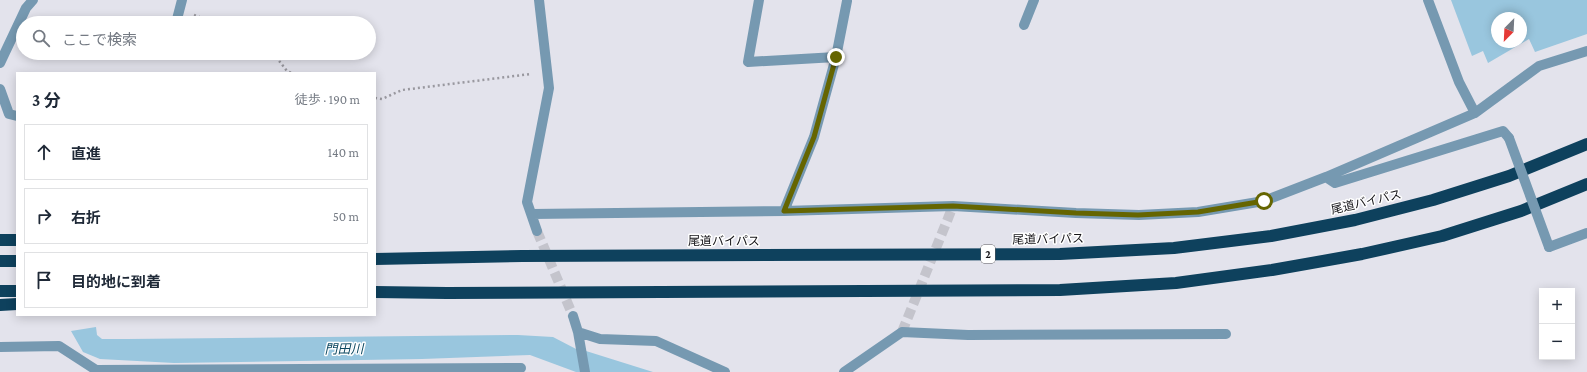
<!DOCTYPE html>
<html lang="ja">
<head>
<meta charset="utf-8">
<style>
  :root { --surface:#fff; --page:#f2f2f3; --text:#1f2937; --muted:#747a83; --line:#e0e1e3 }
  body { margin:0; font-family:"Crimson Pro","Noto Sans JP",serif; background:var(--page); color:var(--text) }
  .controls { position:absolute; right:12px; bottom:12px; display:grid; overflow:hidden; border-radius:0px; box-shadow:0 2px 10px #0003 }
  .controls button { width:36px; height:36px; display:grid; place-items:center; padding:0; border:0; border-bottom:1px solid var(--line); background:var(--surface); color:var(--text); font:20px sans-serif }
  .compass { position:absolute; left:1491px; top:12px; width:36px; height:36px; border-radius:50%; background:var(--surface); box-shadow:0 2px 10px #0003; rotate:204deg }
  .stop { position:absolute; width:12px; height:12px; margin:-9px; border:3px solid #656500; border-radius:50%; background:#fff }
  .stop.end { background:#656500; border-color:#fff; box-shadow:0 1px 4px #0008 }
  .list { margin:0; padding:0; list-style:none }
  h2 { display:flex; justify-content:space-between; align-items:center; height:52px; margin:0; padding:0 16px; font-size:17px }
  h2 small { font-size:13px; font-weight:400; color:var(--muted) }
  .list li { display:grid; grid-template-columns:26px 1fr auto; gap:12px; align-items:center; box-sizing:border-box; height:56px; margin:0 8px 8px; padding:0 8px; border:1px solid var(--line); border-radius:0px }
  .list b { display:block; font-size:15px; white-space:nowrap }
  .list em { font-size:13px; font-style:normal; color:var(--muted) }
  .icon { flex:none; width:22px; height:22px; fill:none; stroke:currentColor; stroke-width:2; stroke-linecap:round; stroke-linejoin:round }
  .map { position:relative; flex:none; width:1587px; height:372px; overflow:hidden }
  .search { position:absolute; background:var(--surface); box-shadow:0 2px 10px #0003; left:16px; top:16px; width:360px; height:44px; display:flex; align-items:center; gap:10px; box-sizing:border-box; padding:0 14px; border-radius:22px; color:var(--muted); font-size:15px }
  .panel { position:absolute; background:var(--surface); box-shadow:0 2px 10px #0003; left:16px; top:72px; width:360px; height:244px; border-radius:0px }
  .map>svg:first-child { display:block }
</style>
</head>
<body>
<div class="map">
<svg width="1587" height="372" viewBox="0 0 1587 372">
  <rect width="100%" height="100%" fill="#e3e3ec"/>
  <path fill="#99c6de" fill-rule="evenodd" d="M1451,0h136v34l-52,18 -6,-13 -41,24 -5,-12 -11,5zM1497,18h24v24h-24z
    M96,327l1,8 5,4h25l391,-4 35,2 25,13 8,1 67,21h-77l-46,-17 -108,4 -248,4 -74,-4 -17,-7 -12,-21z"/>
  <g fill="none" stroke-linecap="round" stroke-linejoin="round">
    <path stroke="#c4c4cc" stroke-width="10" stroke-dasharray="10 5" stroke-linecap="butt" d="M537,231l36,85
      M902,332l51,-126"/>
    <path stroke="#99989f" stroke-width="2.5" stroke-dasharray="2 3" stroke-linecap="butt" d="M194,15l22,8
      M273,53l14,18 5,2
      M375,98l7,1 20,-9 129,-16"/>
    <path stroke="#7699b1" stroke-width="10" d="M759,0l-11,62 88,-5
      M1428,0l31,82 16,31
      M176,23l6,-23
      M1024,25l10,-25
      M0,63l26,-55 7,-8
      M0,89l9,25 8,2
      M1326,177l9,6 168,-52 6,7
      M784,211l30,-74 22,-80 11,-56
      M532,214l252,-3 169,-5 123,7 63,2 59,-3 66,-11 62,-24 149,-64 64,-47 48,-15
      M537,231l-10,-29 22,-114 -10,-88
      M1549,247l38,-14
      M573,316l5,16 7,40
      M578,332l22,7 56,2 69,31
      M0,347l59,-1 37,24 425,-2
      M844,372l58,-40 66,3 258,-1"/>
    <path stroke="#0e415d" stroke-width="12" d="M0,240h17
      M375,259l147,-3 538,-2 114,-6 97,-12 84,-16 78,-20 76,-24 78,-32
      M0,261h17
      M0,291h17
      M375,292l72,1 613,-3 116,-7 96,-13 90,-16 80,-18 79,-25 66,-27
      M0,305l17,-1"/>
    <path stroke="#7699b1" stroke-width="10" d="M1509,138l40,109"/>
  </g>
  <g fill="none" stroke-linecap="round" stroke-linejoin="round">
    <path stroke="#656500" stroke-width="5" d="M836,57l-22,80 -30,74 169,-5 123,7 62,2 60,-3 66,-11"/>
  </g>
  <g text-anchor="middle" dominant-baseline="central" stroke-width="3" stroke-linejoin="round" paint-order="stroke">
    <rect fill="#fff" stroke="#5a595c" stroke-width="1" x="981" y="245" width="14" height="18" rx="3"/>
    <g font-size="11" font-weight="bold" fill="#131216">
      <text x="988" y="254">2</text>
    </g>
    <g font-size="12" fill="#131216" stroke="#fff">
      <text transform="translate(1366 202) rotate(-13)">尾道バイパス</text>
      <text transform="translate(1048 239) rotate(-1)">尾道バイパス</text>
      <text x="724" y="241">尾道バイパス</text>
    </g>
    <g font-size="13" font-style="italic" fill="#0b4760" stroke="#fff">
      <text transform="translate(344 349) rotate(-1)">門田川</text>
    </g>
  </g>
</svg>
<div class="controls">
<button>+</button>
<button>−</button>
</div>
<svg class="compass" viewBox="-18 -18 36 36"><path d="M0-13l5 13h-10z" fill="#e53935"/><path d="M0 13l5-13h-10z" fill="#747a83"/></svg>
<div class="stop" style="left:1264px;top:201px"></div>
<div class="stop end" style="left:836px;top:57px"></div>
<div class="search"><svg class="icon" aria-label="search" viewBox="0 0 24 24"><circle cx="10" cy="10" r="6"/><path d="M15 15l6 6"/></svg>ここで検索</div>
<section class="panel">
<h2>3 分<small>徒歩 · 190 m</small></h2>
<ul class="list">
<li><svg class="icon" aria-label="ahead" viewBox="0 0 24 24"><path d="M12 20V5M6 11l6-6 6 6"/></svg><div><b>直進</b></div><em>140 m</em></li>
<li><svg class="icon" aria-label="right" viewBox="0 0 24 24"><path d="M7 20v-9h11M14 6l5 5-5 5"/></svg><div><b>右折</b></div><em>50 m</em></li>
<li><svg class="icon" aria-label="arrive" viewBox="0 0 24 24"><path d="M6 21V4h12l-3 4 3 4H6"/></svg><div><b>目的地に到着</b></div></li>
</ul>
</section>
</div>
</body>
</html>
